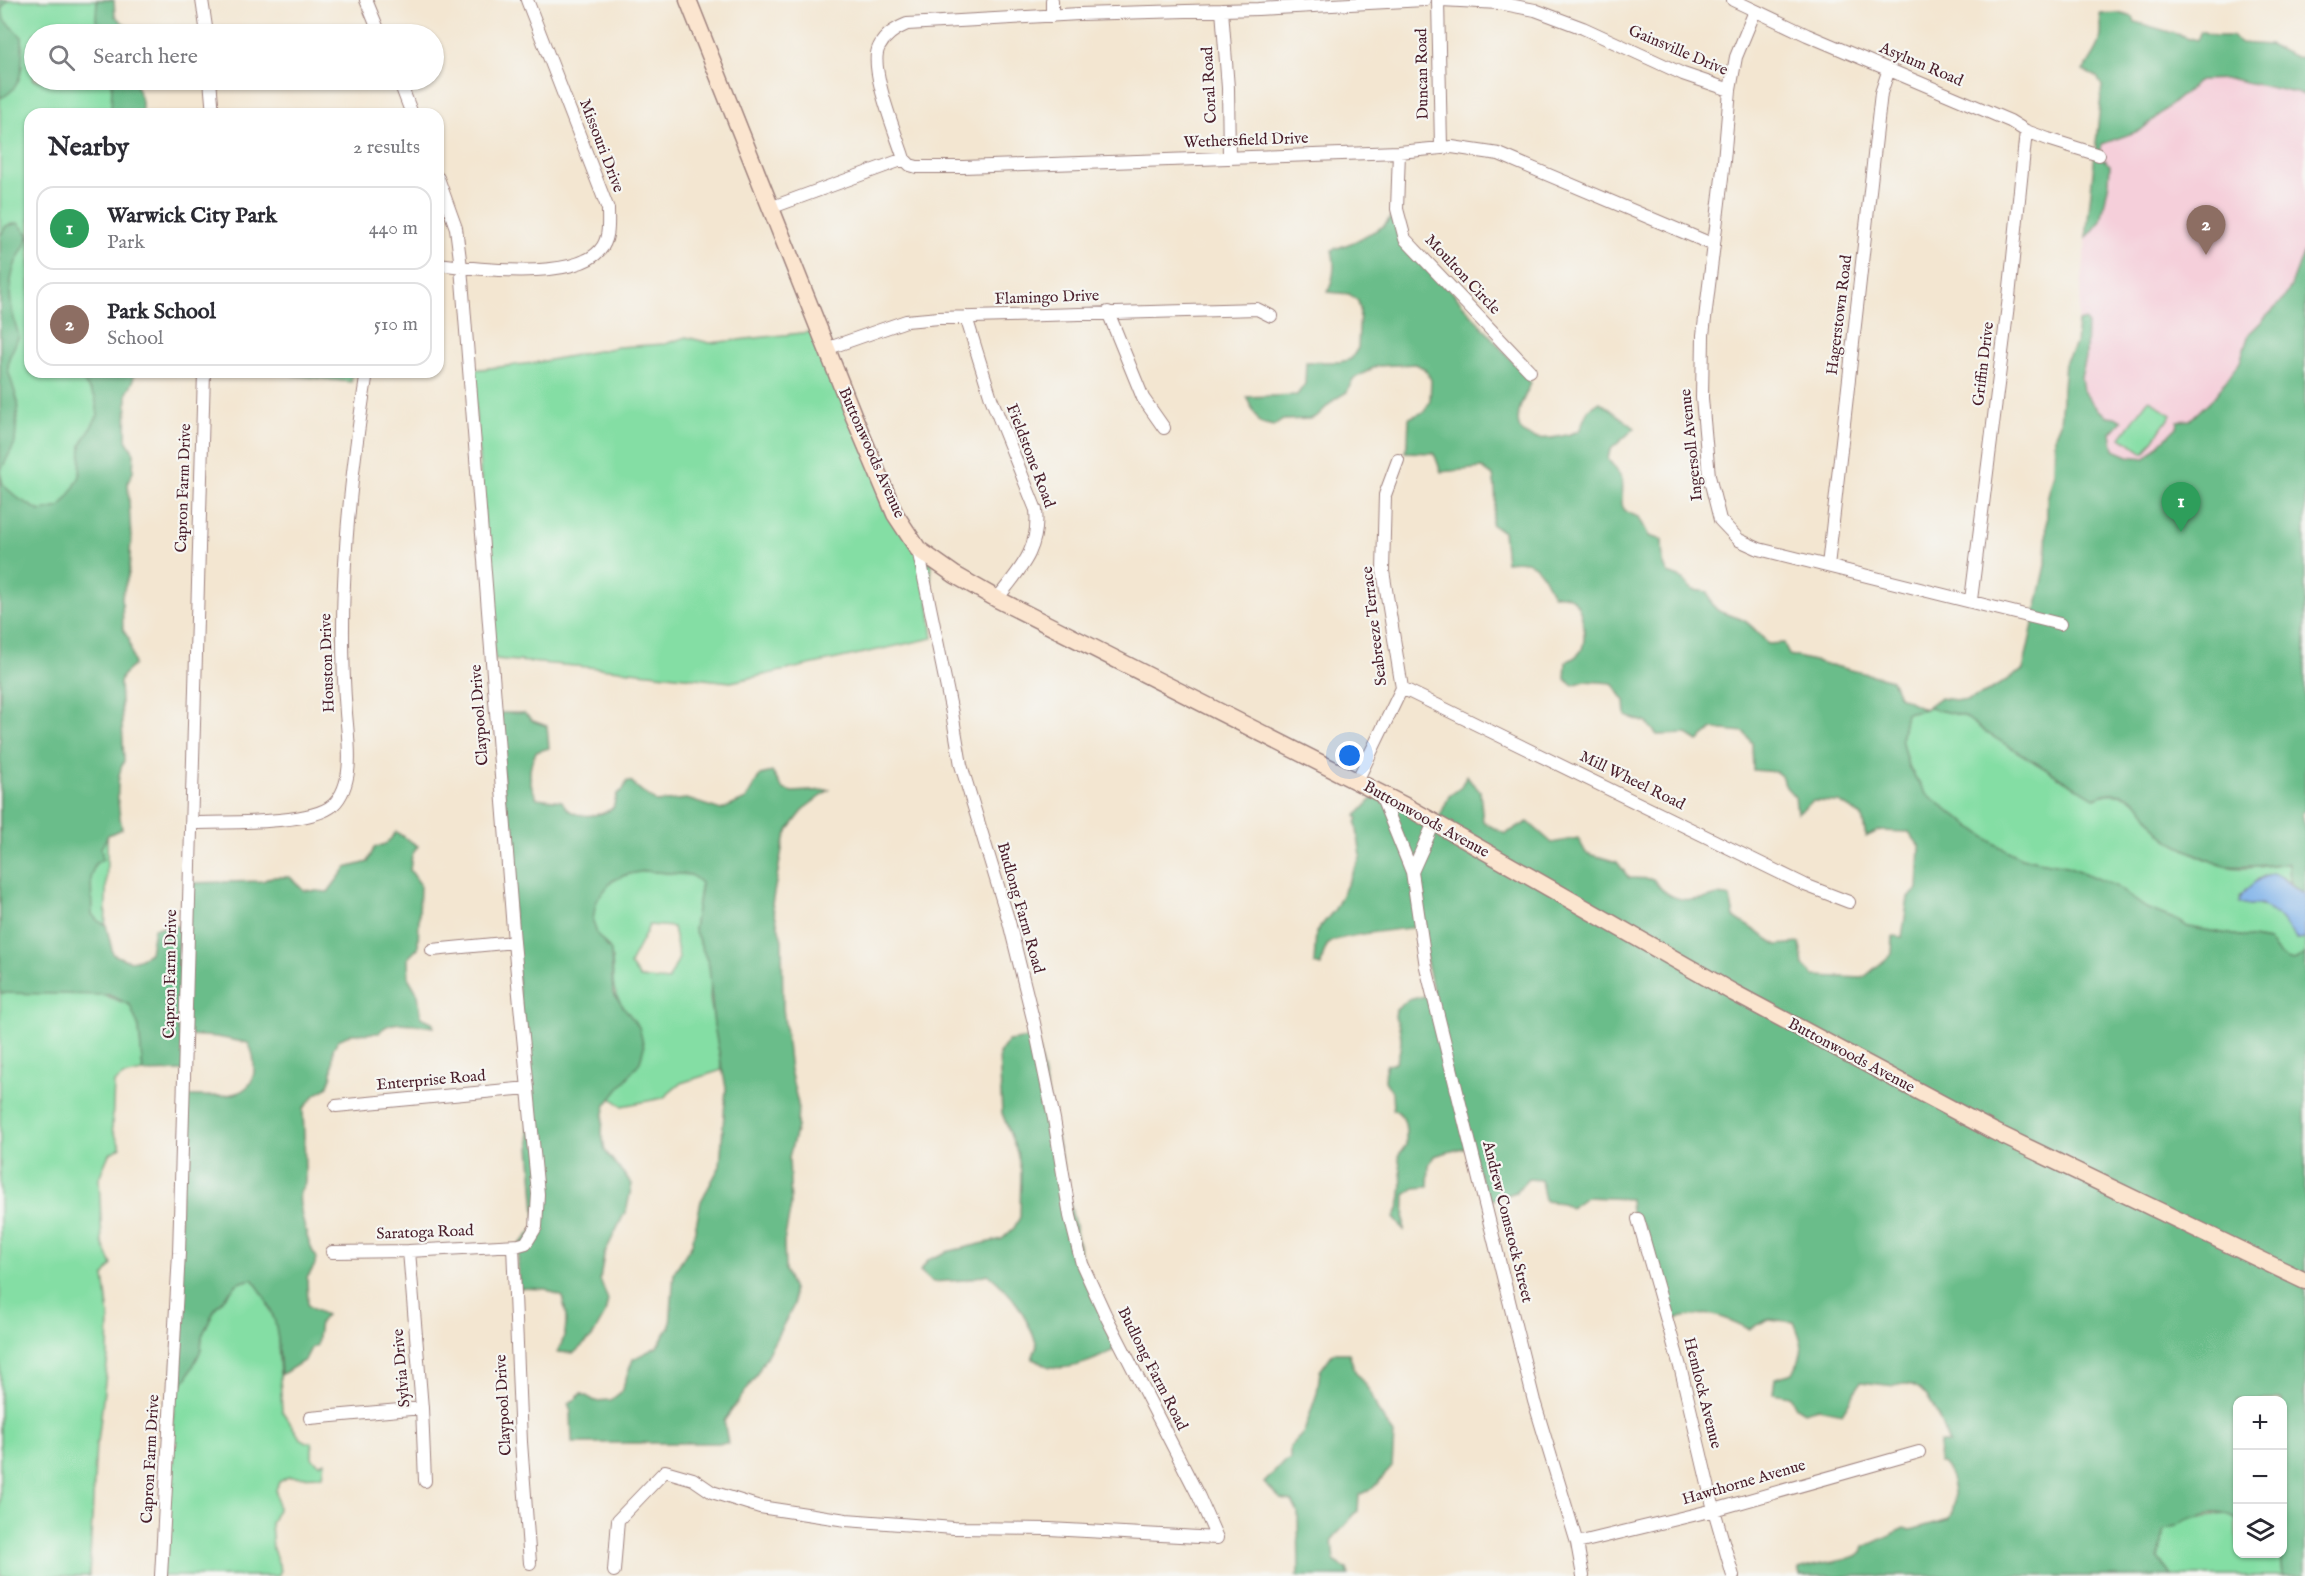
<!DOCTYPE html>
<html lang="en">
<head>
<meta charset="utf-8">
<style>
  :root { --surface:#fff; --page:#f2f2f3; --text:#2b2b33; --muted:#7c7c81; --line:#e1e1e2; --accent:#d93025 }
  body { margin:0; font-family:"IM FELL English",serif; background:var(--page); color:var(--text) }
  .controls { position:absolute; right:18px; bottom:18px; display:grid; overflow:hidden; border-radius:12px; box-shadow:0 2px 4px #0004 }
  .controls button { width:54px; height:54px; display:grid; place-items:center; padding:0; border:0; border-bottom:2px solid var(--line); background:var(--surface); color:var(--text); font:30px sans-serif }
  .you { position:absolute; left:1350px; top:756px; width:21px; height:21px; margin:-15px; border:4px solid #fff; border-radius:50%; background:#1a73e8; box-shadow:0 0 0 9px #1a73e833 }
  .badge { display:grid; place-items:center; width:39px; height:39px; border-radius:50%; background:var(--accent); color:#fff; font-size:20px; font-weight:700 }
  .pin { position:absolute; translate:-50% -50px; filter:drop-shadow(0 2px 3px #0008) }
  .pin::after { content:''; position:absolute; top:32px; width:21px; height:18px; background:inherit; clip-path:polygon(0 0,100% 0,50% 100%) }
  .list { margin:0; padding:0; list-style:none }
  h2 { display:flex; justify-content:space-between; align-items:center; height:78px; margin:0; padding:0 24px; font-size:26px }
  h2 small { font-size:20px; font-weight:400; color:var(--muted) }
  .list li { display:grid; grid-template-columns:39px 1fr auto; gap:18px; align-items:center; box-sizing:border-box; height:84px; margin:0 12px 12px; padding:0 12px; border:2px solid var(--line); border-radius:18px }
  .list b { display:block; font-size:22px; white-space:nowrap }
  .list p { margin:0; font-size:20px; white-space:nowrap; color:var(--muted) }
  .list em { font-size:20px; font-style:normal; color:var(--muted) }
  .icon { flex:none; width:33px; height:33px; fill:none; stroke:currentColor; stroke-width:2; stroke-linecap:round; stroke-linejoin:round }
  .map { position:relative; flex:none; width:2305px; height:1576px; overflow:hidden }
  .search { position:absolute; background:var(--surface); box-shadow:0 2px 4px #0004; left:24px; top:24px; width:420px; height:66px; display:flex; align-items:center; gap:15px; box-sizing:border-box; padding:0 21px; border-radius:33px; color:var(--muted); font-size:22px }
  .panel { position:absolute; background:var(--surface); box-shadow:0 2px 4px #0004; left:24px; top:108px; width:420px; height:270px; border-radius:18px }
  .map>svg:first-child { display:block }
</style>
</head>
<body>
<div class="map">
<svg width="2305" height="1576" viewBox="0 0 2305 1576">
  <rect width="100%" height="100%" fill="#f6f6f2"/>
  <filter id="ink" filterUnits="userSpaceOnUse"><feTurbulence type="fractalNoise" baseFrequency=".0167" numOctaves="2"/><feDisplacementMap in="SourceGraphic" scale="12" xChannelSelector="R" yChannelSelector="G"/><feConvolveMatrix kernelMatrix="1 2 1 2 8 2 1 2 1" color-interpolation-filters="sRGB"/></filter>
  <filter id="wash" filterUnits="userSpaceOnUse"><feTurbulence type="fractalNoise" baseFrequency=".008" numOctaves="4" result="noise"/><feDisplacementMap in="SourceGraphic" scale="24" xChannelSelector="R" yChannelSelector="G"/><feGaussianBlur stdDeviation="1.35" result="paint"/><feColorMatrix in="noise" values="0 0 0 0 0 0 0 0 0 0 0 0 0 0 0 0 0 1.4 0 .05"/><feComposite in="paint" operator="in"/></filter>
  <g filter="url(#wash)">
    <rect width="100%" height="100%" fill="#f3e6d1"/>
    <path fill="#f5cfda" d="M2232,79l73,16v153l-14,38 -8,14 -33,34 -10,28 -26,35 -24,23 -13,7 -32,31 -17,-2 -14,-6 -3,-17 4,-16 -7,-1 -11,-8 -14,-17 -2,-14 5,-19 -1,-38 -7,2 8,-83 15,-18 8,-39v-17l-11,-10 4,-11 13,-6 58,-36 27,-22z"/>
    <path fill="#84dea4" stroke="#677e68" stroke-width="1.5" fill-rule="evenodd" d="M0,0h108l7,34h-81v46h92l6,34h-102v258h91l-8,196 -9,427 26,10 9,23 4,44 -20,4 -9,7 -2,46 9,18 -12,7 -10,24 3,64 10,23 -8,11 5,40 -1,40 -10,86 -2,1 -7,133h-89z
      M819,331l76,182 37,50 -3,41 4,34 -202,44 -110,-12 -126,-11 -23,-289 62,-7 84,-16 47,-3 21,-7 24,6z
      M292,372h60l-1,10 -59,-7z
      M2149,399l22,16 -27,38 -23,-16z
      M1929,708l35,8 23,17 73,45 36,20c11,-5 16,-5 27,-3 23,5 26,30 44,44 9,7 46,24 58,27 19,5 44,-1 64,-3l1,20 -6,-5 -13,-5 -13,6 -18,18 9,8c23,-3 35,18 48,35l8,-1v16l-11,6c-12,-2 -17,-10 -25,-20l-81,-14 -9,-6 -33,-12 -32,-23 -47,-20 -46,-8 -26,-14 -70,-51 -17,-27 -7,-27 5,-26z
      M645,871l46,4 10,7 -7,47 15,36 2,14 -1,20 12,71 -41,13 -18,15 -41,8 -11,-8 9,-96c-11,-16 -5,-31 -9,-49 -2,-8 -10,-12 -14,-19 -10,-18 1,-43 16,-53 10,-7 21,-8 32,-10zM649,925l24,2 6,31 -11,23 -28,-3 -10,-13c5,-15 14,-25 19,-40z
      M252,1279l11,14 14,33 5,85 18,27 7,4h5v16l7,6 6,-2 -2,14 -35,1 -9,5 -3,8 2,19 -7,14 2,26 8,21 -3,6h-118l15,-183 13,-17 13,-26 1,-14 14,-29 22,-24z
      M2229,1514l8,5 1,35h42l2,22h-111l-12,-17 5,-28 27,-14z"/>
    <path fill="#6bbd8a" stroke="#5a6e5a" stroke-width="1.5" d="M0,0h8l-6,8 2,12 18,17c1,23 3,52 -22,61z
      M97,0h17l1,16 11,9 -1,9h-26l-3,-15z
      M2118,13l15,4 2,5 62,18 4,-9 13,5h17l10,7 28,2 27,12 9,1v37l-73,-16 -32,1 -59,50 -39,14 -4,11 12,10 -1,17 -8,39 -15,18 16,-153 -5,-9 -14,-6c16,-24 21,-28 17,-57z
      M112,80h22l8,21v13h-31z
      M1396,210l10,29 125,144c-3,8 -9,17 -11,25 -12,42 37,31 59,23l9,-21 12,-8 35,26 -25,22 -2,9c4,6 12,14 14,20 4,19 -10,31 17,38l10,19 13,4 1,23 5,10 11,4 14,13 15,2c6,25 16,19 35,28 9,5 18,16 25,24l16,-1 5,12 103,25 7,16 25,13 15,-11 27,3 21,-9 36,-22 23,-105 1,-66 7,-26 1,-38 5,-12 5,-61 11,-18 2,-22 7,-2 2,3 -1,35 -5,19 2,14 14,18 11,7 7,1 7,4 -11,12 3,17 14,6 17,2 32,-31 1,-6 12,-1 24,-23 26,-35 9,-28 34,-34 8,-14 14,-38v563l-3,2 3,14v65l-2,1c-16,-9 -13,-14 -14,-30 -20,2 -40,5 -61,3 -10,-1 -49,-19 -59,-26 -25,-15 -20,-47 -58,-47 -5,0 -12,4 -17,5l-107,-65 -23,-17 -35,-8 -23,5 -5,26 7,27 17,27 70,51 26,14 46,8 48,20 31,22 33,13 9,6 81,14c8,10 13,18 25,20l11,-6v621h-23l-2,-22h2v-154h-44l-1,119c-22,-15 -52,1 -73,12l-5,28 12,17h-370l-2,-6c22,-9 43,-6 63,-17l2,-6 41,-19 6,2 38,-11c9,-16 6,-43 -7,-56h-4l1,-20h10c-10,-22 -21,-69 -54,-57l-34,-4 -19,31 -24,-5 -14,4 -8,-5 -6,-11 -17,-3 2,-15 18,-5c12,-23 11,-28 1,-51l-25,-3 -20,10c-34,-17 -41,-18 -78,-9l-26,-93 -14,-15 -1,-13 -44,-2 -16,11 -8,-5 -17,-2 -4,-21 -13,-1 -12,13 -28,9 -18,-55 -36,10 -5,9 -1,22 -13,1 -10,7 -1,35 -10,-12c10,-18 9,-43 4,-62l8,-11c0,-14 2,-29 -13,-36l-1,-17 -7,-11 1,-16 10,-3c7,-16 7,-30 -1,-45l1,-7 12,-10 26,-6 -15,-67c-16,2 -83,8 -91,17 -5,7 -6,15 -7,22l-7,-2 2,-32 19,-23 26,-53 -5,-33 2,-5 -2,-2 22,-23 59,30 12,-27 11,-8 7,-13 4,7 9,9 3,31 22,12 23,-12 24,21 26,-5 8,15 31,9 12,16 24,1c12,18 27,23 49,20 15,-2 10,-6 28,-2l4,20 43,28 23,-2 3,22 11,11 49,2 29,-24 1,-18 9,1 6,-39 10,-9 2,-42 -11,-15 -31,-1 -12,6 -4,-21 -23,-14 -26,-1 -16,12 -2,-16 -9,-10 -5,-11 -5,-4 -23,-2 -1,-27 -8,-11 -31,-3 -15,12 -11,-7 -30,1 -10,-12 -21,-7 -1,-15 -13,-18 -27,-2 -12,4 -8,-6 1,-17c6,-3 11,-5 15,-11 7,-13 2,-50 -14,-55 -4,-2 -10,-1 -14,-1 -14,-26 -15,-37 -47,-33l-3,-30 -12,-8c5,-16 6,-32 2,-48l-11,-8 -41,4 -7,-19 -29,-1 3,-11 1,-23 15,-6 6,-11 1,-21 -6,-11 -9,-5 -39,2 -24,13 -6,13 -12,7 -18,17 -7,3 -27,1 -9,6 -14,-3 -14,-26 51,-2 8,-11 1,-22h34l11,-3 7,-11 2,-39 -2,-8 -9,-7 -21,-2c6,-14 8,-27 4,-42l22,-8 30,-16z
      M18,223l11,12c-3,12 -11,20 -14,30 -9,25 -4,46 4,71l-10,22 -1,12 10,32 -3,41 -15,29 3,13 16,14 21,12 20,-4 10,-13 10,-18 1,-31 17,-30 -3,-18 -19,-25h58l-1,10 -6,11 -1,47 8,13 -1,19 -5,10 3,57 -2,34 -7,23 1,34 6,9 5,26 -12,11 -2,7 4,78c-10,19 -6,47 -2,68l-14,6 -7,13 2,11 -8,5 -4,12 1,38 6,7 8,4 7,29c17,9 21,9 37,-1l4,-25 34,-3 3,-42 72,-2 8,-4h19l13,13 25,2 18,-24 22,-6 6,-14 13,-5 9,-11 22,14 -6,9 -2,15 10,14 -2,64 -10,10 1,21 9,15 3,23 11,5 2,5c-18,-2 -44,-10 -55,6l-28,1 -13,6 -5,9 -1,26 -5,13 -11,6 -13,15c1,24 2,48 2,72 0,5 -4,7 -5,12 -3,11 9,56 16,63l-1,9 -8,13 1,27 5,4 13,6 -6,7 -3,23 -6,3 -6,12 -24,15c-3,-40 -2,-63 -29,-96l-14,4 -22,24 -14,29 -1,14 -13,26 -15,19 12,-299c23,-1 67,7 69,-25 0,-12 0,-17 -6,-28l-31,-6 -29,-2 -3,36 -42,1 -4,-44 -9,-23 -21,-10 -109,-2v-757l6,-10z
      M498,713h26l9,8 14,5 2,22 -13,4c-8,15 -8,31 1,46l25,3c9,19 35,17 51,7l4,-14 6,-4 4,-9 5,1c6,8 16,13 24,20l31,-3 34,11 25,-11 14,-24 12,-3 11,17 9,3 37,-2 -23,17 -17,22 -6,15 -11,60 10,36 1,68 7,62 8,34 -1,23 -8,30 2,49 -7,36 1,28 8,20 1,15 -40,74 -30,42 4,22h-156l-1,-32 -3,-8 8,-4 5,-6 14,8 16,-1 10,-8 12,-33 24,-12 13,-21 4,-54 18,-28 9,-43 19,-35 6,-78 -12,-62 -5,-61 -15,-36 7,-46 -10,-8 -46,-4 -20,4 -13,6 -16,20 -3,20 4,13 14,17 2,42 26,34 5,20 -4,15 -34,43 -3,12 -1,16 3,18 27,33 -5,24 -23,47 -4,24 8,21 -3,14 -13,23 -18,16 -17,-1c11,-16 11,-37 5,-55l-16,-8 -28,-1v-42l18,-19z
      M1036,1037l46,224 39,85c-20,11 -46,25 -70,21 -6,-1 -13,-6 -19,-8l5,-14c-12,-32 -22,-49 -49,-71l-23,6 -33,2 -12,-11 8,-11 18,-8 56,-13 12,-11 6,-11 1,-46 -4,-19 -15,-39 -3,-59 9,-13z
      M1333,1353h16l6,18 16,22 7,18 16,23 -2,33 -19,21 -14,7 -1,16c-6,3 -6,5 -10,11 -15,19 -18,8 -14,39l13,8 2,7h-53l3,-4 -1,-59 -6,-12 -11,-2 -17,-16 20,-21 6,-2v-13l14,-15 13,-39 3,-22z"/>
    <path fill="#7cb0e9" stroke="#63688a" stroke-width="1.5" d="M2272,873c13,5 19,14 30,20l3,-1v47l-8,1 -17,-22 -19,-14 -12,1 -10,-2c2,-14 21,-25 33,-30z"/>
  </g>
  <g filter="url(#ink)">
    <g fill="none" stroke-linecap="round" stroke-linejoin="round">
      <defs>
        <path id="street" d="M202,0l5,34
          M366,0l14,34
          M1052,0v16
          M1438,0l3,147
          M1441,0l58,3 36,7 48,18 100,46 47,16
          M1733,0l74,35 203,86 16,10 22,8 51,16
          M1222,10l6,78 1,70
          M1755,11l-19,46 -6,33 -6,71 -21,174 -1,63 7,78 11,44 19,20 20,9 301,75
          M210,80l3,34
          M399,80l13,34
          M1399,152l-2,57 8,30 125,132
          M904,159c-7,-23 -36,-92 -25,-112 6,-12 16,-18 28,-23l172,-10 179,-5 166,-9
          M770,208l134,-49 6,6 7,2h46l436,-15 53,-5 47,7 215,91
          M438,264c37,5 136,17 162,-14 10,-11 8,-27 8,-41l-81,-209
          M1108,312l35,86 21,30
          M966,317l25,81 45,112c4,40 -16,59 -39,89
          M826,349l80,-28 33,-3 318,-9 14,7
          M1828,566l53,-473 8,-24
          M1971,600l38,-303 17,-166
          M1402,688l403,197 44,17
          M1357,781l45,-93 -19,-117 2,-76 13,-35
          M1380,793l32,79 14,95 108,434 43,142 6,33
          M191,823c32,-1 120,2 142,-18 23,-22 15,-65 13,-92 -9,-115 3,-228 21,-341
          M1412,872l22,-49
          M432,950l82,-8
          M336,1106l192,-18
          M1638,1219l43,151 33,140 19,66
          M513,1246l8,196 9,121
          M409,1251l13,157 3,73
          M332,1252l77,-1 110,-6 7,-2 10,-16 2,-33 -24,-252 -53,-675 -5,-39 -18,-50
          M310,1418l112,-10
          M1577,1543l137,-33 205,-58
          M614,1571l4,-51 47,-49 28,8 19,13 48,15 86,13 108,8 95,1 168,9 -18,-41 -94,-183 -23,-50 -12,-48 -16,-97 -20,-96 -25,-101 -48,-157 -9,-52 -34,-164
          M161,1576l18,-323 25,-881"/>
        <path id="secondary" d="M688,0l166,417 41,97 23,35 37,26 42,24 412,209 325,185 259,138 312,150"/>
      </defs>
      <use href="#street" stroke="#9e827e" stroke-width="14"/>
      <use href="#secondary" stroke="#9e827e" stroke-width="19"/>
      <use href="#street" stroke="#fff" stroke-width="12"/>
      <use href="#secondary" stroke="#fbe5cf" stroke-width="16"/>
    </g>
  </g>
  <g text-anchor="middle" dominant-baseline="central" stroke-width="4.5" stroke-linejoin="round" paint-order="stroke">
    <g font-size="16" fill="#4a1f2b" stroke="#f6f6f2">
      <text transform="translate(1678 51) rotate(23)">Gainsville Drive</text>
      <text transform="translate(1921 65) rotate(23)">Asylum Road</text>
      <text transform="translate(1423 74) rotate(-91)">Duncan Road</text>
      <text transform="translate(1210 85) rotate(-93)">Coral Road</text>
      <text transform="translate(1246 141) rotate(-2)">Wethersfield Drive</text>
      <text transform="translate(601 146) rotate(69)">Missouri Drive</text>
      <text transform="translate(1462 275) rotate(47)">Moulton Circle</text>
      <text transform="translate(1047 298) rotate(-2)">Flamingo Drive</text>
      <text transform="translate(1840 315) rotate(-83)">Hagerstown Road</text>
      <text transform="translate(1984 364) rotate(-83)">Griffin Drive</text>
      <text transform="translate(1692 445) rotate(-96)">Ingersoll Avenue</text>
      <text transform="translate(871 453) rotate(66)">Buttonwoods Avenue</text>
      <text transform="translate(1030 456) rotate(69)">Fieldstone Road</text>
      <text transform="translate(184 488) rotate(-88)">Capron Farm Drive</text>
      <text transform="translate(1375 626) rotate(-97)">Seabreeze Terrace</text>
      <text transform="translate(328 663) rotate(-92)">Houston Drive</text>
      <text transform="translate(480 715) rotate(-94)">Claypool Drive</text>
      <text transform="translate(1632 781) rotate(26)">Mill Wheel Road</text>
      <text transform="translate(1426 820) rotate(29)">Buttonwoods Avenue</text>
      <text transform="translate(1020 908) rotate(74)">Budlong Farm Road</text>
      <text transform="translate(171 974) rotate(-89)">Capron Farm Drive</text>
      <text transform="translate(1851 1056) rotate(28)">Buttonwoods Avenue</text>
      <text transform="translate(431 1081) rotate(-5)">Enterprise Road</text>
      <text transform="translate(1507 1222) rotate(76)">Andrew Comstock Street</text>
      <text transform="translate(425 1233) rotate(-2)">Saratoga Road</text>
      <text transform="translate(402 1368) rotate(-95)">Sylvia Drive</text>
      <text transform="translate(1152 1369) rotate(63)">Budlong Farm Road</text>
      <text transform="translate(1702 1393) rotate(76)">Hemlock Avenue</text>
      <text transform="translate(504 1405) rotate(-93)">Claypool Drive</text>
      <text transform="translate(151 1459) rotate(-87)">Capron Farm Drive</text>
      <text transform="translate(1744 1483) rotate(-16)">Hawthorne Avenue</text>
    </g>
  </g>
</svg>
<div class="controls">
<button>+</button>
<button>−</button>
<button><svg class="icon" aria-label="layers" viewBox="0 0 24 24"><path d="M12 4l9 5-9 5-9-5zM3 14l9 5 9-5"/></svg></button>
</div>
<div class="you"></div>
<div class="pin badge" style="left:2181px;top:532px;background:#2e9e5b">1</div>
<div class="pin badge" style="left:2206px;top:255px;background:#8d6e63">2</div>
<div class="search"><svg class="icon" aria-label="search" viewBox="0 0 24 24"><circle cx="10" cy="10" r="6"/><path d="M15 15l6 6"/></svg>Search here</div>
<section class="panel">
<h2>Nearby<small>2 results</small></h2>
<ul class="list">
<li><span class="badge" style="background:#2e9e5b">1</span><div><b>Warwick City Park</b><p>Park</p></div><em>440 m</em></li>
<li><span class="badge" style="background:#8d6e63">2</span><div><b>Park School</b><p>School</p></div><em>510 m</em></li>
</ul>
</section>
</div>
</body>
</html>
